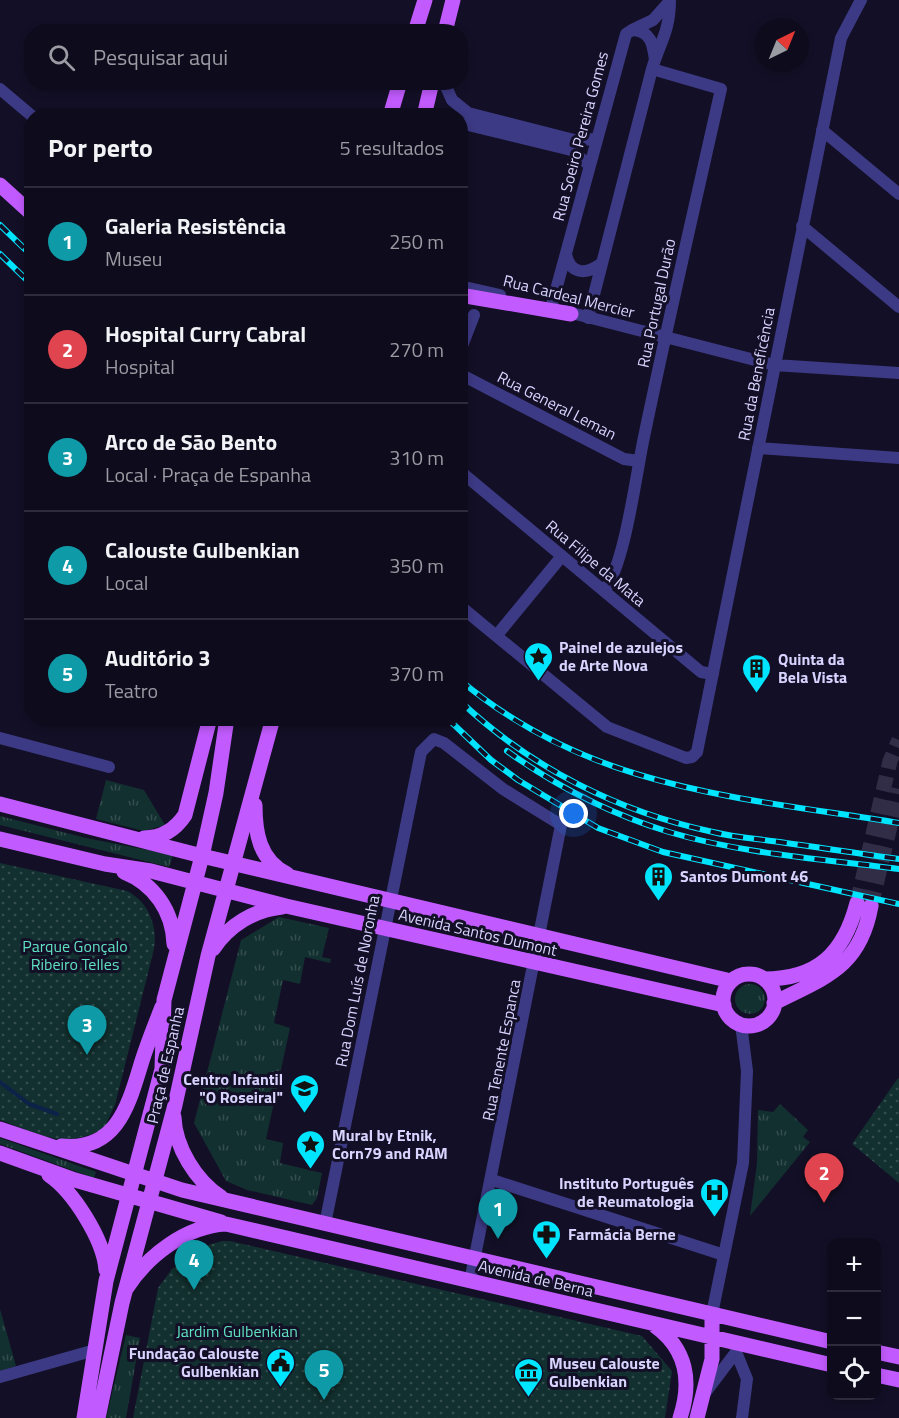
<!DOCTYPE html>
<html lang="pt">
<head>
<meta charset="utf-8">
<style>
  :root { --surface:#0e0b1c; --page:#171425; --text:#f1f3f6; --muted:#9b9ba3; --line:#2e2b3b; --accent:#b45309 }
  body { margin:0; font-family:"Titillium Web",sans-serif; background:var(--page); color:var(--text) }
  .controls { position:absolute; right:18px; bottom:18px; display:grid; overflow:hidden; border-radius:12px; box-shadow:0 3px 9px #0003 }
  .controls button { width:54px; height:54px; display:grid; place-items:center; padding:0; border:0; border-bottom:2px solid var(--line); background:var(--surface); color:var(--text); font:30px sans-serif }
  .compass { position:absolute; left:755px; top:18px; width:54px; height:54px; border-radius:50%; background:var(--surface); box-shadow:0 3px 9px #0003; rotate:43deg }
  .you { position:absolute; left:574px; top:814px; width:21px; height:21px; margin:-15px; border:4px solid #fff; border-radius:50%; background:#1a73e8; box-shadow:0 0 0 9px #1a73e833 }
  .badge { display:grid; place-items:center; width:39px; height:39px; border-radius:50%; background:var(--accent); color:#fff; font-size:20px; font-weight:700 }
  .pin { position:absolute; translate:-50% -50px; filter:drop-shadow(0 2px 3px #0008) }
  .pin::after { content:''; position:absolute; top:32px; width:21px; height:18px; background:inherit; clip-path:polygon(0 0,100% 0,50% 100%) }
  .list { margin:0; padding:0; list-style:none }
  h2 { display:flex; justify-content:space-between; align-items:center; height:78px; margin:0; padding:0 24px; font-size:26px }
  h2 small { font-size:20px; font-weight:400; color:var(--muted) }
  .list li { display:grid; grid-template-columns:39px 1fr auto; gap:18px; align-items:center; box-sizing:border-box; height:108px; padding:0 24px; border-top:2px solid var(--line) }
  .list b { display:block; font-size:22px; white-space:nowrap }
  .list p { margin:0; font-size:20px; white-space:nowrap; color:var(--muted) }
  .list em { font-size:20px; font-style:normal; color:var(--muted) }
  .icon { flex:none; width:33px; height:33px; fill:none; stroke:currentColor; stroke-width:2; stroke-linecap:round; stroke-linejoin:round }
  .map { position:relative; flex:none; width:899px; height:1418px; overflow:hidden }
  .search { position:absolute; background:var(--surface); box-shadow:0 3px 9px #0003; left:24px; top:24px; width:444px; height:66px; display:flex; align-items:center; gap:15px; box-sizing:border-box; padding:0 21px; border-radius:24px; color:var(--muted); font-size:22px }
  .panel { position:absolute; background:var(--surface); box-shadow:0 3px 9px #0003; left:24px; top:108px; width:444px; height:618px; border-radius:24px }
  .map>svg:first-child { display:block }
</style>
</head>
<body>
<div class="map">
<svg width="899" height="1418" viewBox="0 0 899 1418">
  <defs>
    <pattern id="grass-tufts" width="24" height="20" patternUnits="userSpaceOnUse" patternTransform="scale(1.5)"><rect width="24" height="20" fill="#12302f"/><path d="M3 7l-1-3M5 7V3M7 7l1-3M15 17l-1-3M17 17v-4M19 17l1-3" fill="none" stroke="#344d4e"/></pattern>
    <pattern id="park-dots" width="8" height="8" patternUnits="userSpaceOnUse" patternTransform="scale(1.5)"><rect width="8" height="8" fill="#12302f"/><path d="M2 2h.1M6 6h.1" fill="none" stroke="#344d4e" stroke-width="1.8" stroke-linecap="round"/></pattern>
  </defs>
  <rect width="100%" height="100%" fill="#130f26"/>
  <path fill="url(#grass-tufts)" d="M106,780l38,10 21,35 -21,6 -48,-12z
    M0,816l86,22 87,17 -4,12 -169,-42z
    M279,917l50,11 -7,29 9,2 -1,4 -25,-6 -5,27 -17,-4 -9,43 16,5 -24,111 17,4 -3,20 42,10 -5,25 -5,7 -65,-15 -21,-9 -32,-58 47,-183z
    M735 999a15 15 0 1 1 30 0a15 15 0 1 1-30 0Z
    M780,1104l28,26 -5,7 7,5 -60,74 7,-53 1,-53 15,2z
    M0,1138l96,34 -2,6 -94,-34z
    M0,1309l16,57 -16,5z
    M126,1335l14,3 -14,80h-20z"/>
  <path fill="url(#park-dots)" d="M0,863l127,28c22,11 31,36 27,58l-39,156 -8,17 1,5c-46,23 -63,9 -108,-7z
    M898,1078l1,1v104l-47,-39z
    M222,1241h8l412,95 30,35 -7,47h-532l25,-130 14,-19 33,-23z"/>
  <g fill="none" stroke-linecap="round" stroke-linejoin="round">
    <path stroke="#0c2248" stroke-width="4" d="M0,1082l29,22 28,10"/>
    <path stroke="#312d47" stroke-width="15" stroke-dasharray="15 8" stroke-linecap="butt" d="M857,903l33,-142 9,-21
      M871,906l28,-117"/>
    <path stroke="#3d3a85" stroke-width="12" d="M632,30l21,-10 17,-19
      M444,82l8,18 16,13 106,27 22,-1
      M0,89l32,27
      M460,123l111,27 18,15
      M822,130l77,64
      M802,226l97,81
      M566,254c4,21 21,21 36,9
      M460,286l40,9
      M551,308l75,-274 6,-4c19,1 21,14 23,30
      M564,311l210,54 125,8
      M588,318l64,-249c8,-27 18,-38 18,-69
      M460,351l14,-36
      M460,374l164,85 15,2
      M758,448l141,10
      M460,471l241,201 12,2
      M604,591c21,-26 32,-117 40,-154 24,-116 51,-232 77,-348l-69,-20
      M460,606l147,121 79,31 6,-1 5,-5 144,-714 20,-38
      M497,635l65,-79
      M0,738l109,29
      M492,1180l232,75
      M325,1224l96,-472 13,-13 10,4 59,46 58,36 -91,456
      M712,1314l31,-151 4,-92 -6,-47
      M736,1352l11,27 -5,39
      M0,1377l95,-27
      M705,1393l31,-41 1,-6"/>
    <path stroke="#c25bff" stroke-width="15" d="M415,32l10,-32
      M445,32l8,-32
      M390,116l10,-34
      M424,116l8,-34
      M0,185l32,29
      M460,295l111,19
      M0,804l202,52 529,125
      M255,805c0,27 4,55 32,69
      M144,838c18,0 31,-8 41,-23l25,-97
      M0,839l105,25 46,7 135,35 438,99
      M124,872c30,12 49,39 50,72
      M213,949c16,-24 41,-39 69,-42
      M723 1000a26 26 0 1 1 52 0a26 26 0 1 1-52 0Z
      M764,979c54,0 80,-26 93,-76
      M774,1003c51,-26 86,-35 97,-97
      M174,1117c1,30 22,64 47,80
      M0,1129l182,61 650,152
      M61,1146c57,6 68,-43 81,-85 6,-19 13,-36 20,-54
      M0,1153l75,27 146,42
      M49,1175c24,16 55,65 57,95
      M126,1289c21,-33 60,-63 100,-65l606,141
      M655,1326c32,23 37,56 25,92
      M876,1352l23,5
      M876,1375l23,5
      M84,1418l22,-137 56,-212 2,-69 38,-144 14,-63 11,-75
      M98,1418l24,-115 53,-198 33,-149 65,-238
      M697,1418l15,-59v-45"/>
    <defs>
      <path id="rail" d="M0,225l32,31
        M0,254l32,31
        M460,680c131,110 279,117 439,143
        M460,701c71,67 159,111 253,131 24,6 49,7 73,11 38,5 75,11 113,16
        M447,718l44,42 27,20 80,48 65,24 236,52
        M507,751c49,35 103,63 162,81 74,22 154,27 230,37"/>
    </defs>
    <use href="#rail" stroke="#00e5ff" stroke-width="6"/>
    <use href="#rail" stroke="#130f26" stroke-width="4" stroke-dasharray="11" stroke-linecap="butt"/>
  </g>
  <defs>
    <symbol id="sight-pin" viewBox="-11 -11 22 30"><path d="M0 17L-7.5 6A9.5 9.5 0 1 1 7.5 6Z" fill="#00e5ff" stroke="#130f26"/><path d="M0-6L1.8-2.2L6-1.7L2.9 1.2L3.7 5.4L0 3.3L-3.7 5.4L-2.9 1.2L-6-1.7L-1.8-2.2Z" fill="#111"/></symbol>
    <symbol id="building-pin" viewBox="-11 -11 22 30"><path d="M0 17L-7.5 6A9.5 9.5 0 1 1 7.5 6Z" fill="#00e5ff" stroke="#130f26"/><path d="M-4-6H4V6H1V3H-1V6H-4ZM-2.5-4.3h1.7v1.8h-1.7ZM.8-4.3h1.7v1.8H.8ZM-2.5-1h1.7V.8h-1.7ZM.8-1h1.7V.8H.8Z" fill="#111"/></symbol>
    <symbol id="school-pin" viewBox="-11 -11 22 30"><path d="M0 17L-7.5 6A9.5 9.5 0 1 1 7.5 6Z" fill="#00e5ff" stroke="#130f26"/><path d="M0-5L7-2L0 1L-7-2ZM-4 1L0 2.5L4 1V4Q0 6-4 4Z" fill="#111"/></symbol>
    <symbol id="hospital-pin" viewBox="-11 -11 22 30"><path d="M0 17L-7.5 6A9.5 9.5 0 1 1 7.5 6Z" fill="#00e5ff" stroke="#130f26"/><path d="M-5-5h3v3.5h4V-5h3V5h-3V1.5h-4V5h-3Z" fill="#111"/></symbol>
    <symbol id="pharmacy-pin" viewBox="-11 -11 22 30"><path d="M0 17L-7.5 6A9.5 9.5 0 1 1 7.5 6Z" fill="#00e5ff" stroke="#130f26"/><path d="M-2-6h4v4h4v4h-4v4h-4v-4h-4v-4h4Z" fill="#111"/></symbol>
    <symbol id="civic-pin" viewBox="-11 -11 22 30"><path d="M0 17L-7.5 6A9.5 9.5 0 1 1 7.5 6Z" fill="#00e5ff" stroke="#130f26"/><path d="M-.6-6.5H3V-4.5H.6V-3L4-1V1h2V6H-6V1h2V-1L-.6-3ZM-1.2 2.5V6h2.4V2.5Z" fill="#111"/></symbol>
    <symbol id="museum-pin" viewBox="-11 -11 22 30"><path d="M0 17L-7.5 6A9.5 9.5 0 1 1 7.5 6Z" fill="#00e5ff" stroke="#130f26"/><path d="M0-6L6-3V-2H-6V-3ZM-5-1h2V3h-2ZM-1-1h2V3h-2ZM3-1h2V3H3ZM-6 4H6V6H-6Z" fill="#111"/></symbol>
  </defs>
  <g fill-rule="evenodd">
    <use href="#sight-pin" x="522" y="640" width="33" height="45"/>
    <use href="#building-pin" x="740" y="652" width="33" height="45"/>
    <use href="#building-pin" x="642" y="860" width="33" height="45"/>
    <use href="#school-pin" x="288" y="1072" width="33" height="45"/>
    <use href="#sight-pin" x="294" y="1128" width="33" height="45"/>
    <use href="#hospital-pin" x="698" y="1176" width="33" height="45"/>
    <use href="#pharmacy-pin" x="530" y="1218" width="33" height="45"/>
    <use href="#civic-pin" x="264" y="1346" width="33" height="45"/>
    <use href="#museum-pin" x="512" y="1356" width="33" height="45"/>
  </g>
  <g text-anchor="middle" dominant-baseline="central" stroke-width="6" stroke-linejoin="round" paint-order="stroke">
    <g font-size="16" fill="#d9d4ff" stroke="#130f26">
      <text transform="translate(580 136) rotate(-75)">Rua Soeiro Pereira Gomes</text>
      <text transform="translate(569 296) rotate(14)">Rua Cardeal Mercier</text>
      <text transform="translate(656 303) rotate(-78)">Rua Portugal Durão</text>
      <text transform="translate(756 374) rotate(-79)">Rua da Beneficência</text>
      <text transform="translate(557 405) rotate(27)">Rua General Leman</text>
      <text transform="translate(596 563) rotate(40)">Rua Filipe da Mata</text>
      <text transform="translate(478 932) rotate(13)">Avenida Santos Dumont</text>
      <text transform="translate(357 981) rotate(-79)">Rua Dom Luís de Noronha</text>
      <text transform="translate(501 1050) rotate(-79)">Rua Tenente Espanca</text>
      <text transform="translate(165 1065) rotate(-77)">Praça de Espanha</text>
      <text transform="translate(536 1278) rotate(13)">Avenida de Berna</text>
    </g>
    <g font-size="16" font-weight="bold" fill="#d9d4ff" stroke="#130f26" text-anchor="start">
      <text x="559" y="647">Painel de azulejos<tspan x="559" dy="18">de Arte Nova</tspan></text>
      <text x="778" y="659">Quinta da<tspan x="778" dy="18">Bela Vista</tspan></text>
      <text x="680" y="876">Santos Dumont 46</text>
      <text x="283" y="1079" text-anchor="end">Centro Infantil<tspan x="283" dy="18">"O Roseiral"</tspan></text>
      <text x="332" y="1135">Mural by Etnik,<tspan x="332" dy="18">Corn79 and RAM</tspan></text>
      <text x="694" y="1183" text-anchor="end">Instituto Português<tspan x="694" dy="18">de Reumatologia</tspan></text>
      <text x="568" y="1234">Farmácia Berne</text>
      <text x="259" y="1353" text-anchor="end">Fundação Calouste<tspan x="259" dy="18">Gulbenkian</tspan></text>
      <text x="549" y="1363">Museu Calouste<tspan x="549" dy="18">Gulbenkian</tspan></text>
    </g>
    <g font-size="16" fill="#5fe0c0" stroke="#130f26">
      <text x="75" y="946">Parque Gonçalo<tspan x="75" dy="18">Ribeiro Telles</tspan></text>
      <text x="237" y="1331">Jardim Gulbenkian</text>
    </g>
  </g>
</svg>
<div class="controls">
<button>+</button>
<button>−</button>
<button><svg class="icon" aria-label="locate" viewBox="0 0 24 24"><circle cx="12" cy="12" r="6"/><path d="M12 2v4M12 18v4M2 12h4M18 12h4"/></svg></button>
</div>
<svg class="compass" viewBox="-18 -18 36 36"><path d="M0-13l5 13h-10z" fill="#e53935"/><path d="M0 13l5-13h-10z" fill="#9b9ba3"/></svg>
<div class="you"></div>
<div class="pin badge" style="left:498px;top:1239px;background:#0f9aa8">1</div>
<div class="pin badge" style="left:824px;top:1203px;background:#e0444e">2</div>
<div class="pin badge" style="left:87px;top:1055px;background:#0f9aa8">3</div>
<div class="pin badge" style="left:194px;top:1290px;background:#0f9aa8">4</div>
<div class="pin badge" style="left:324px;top:1400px;background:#0f9aa8">5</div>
<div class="search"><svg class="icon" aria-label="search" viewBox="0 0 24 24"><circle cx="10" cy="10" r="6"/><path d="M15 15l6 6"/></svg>Pesquisar aqui</div>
<section class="panel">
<h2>Por perto<small>5 resultados</small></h2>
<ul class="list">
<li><span class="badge" style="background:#0f9aa8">1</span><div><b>Galeria Resistência</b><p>Museu</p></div><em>250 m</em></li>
<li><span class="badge" style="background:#e0444e">2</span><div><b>Hospital Curry Cabral</b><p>Hospital</p></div><em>270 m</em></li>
<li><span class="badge" style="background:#0f9aa8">3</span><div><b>Arco de São Bento</b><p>Local · Praça de Espanha</p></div><em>310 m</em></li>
<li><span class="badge" style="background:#0f9aa8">4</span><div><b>Calouste Gulbenkian</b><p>Local</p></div><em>350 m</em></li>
<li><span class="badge" style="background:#0f9aa8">5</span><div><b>Auditório 3</b><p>Teatro</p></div><em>370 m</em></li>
</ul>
</section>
</div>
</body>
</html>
